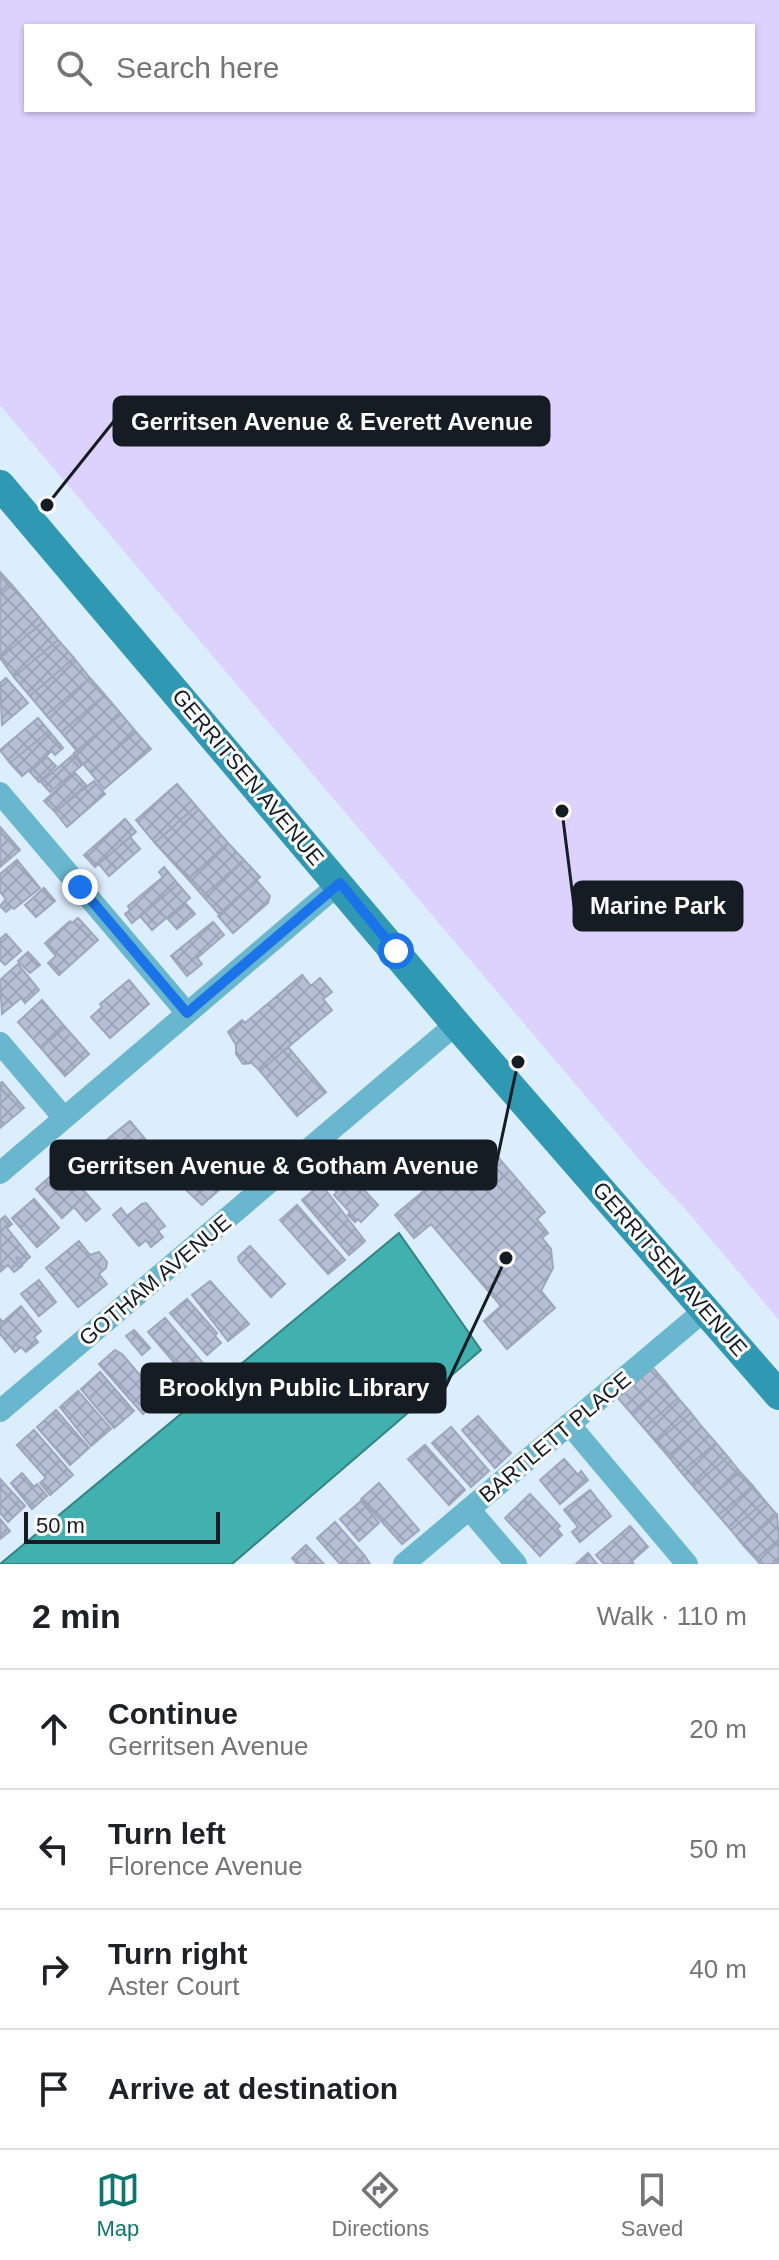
<!DOCTYPE html>
<html lang="en">
<head>
<meta charset="utf-8">
<style>
  :root { --surface:#fff; --page:#f6f6f6; --text:#202124; --muted:#757577; --line:#e0e0e0; --accent:#0f766e }
  body { margin:0; font-family:Arial,sans-serif; background:var(--page); color:var(--text) }
  .scale { position:absolute; left:24px; bottom:20px; width:196px; box-sizing:border-box; padding-left:8px; border:4px solid #151c23; border-top:0; font-size:22px; line-height:28px; white-space:nowrap; color:#151c23; -webkit-text-stroke:6px #fff; paint-order:stroke }
  .stop { position:absolute; width:24px; height:24px; margin:-18px; border:6px solid #1a73e8; border-radius:50%; background:#fff }
  .stop.end { background:#1a73e8; border-color:#fff; box-shadow:0 2px 8px #0008 }
  .list { margin:0; padding:0; list-style:none }
  h2 { display:flex; justify-content:space-between; align-items:center; height:104px; margin:0; padding:0 32px; font-size:34px }
  h2 small { font-size:26px; font-weight:400; color:var(--muted) }
  .list li { display:grid; grid-template-columns:52px 1fr auto; gap:24px; align-items:center; box-sizing:border-box; height:120px; padding:0 32px; border-top:2px solid var(--line) }
  .list b { display:block; font-size:30px; white-space:nowrap }
  .list p { margin:0; font-size:26px; white-space:nowrap; color:var(--muted) }
  .list em { font-size:26px; font-style:normal; color:var(--muted) }
  .icon { flex:none; width:44px; height:44px; fill:none; stroke:currentColor; stroke-width:2; stroke-linecap:round; stroke-linejoin:round }
  .map { position:relative; flex:none; width:779px; height:1564px; overflow:hidden }
  .search { position:absolute; background:var(--surface); box-shadow:0 2px 6px #0004; left:24px; right:24px; top:24px; height:88px; display:flex; align-items:center; gap:20px; box-sizing:border-box; padding:0 28px; border-radius:0px; color:var(--muted); font-size:30px }
  .sheet { height:584px; background:var(--surface) }
  nav { display:flex; justify-content:space-around; align-items:center; box-sizing:border-box; height:112px; border-top:2px solid var(--line); background:var(--surface); font-size:22px; color:var(--muted) }
  nav a { display:grid; justify-items:center; gap:4px }
  nav .on { color:var(--accent) }
  .map>svg:first-child { display:block }
</style>
</head>
<body>
<div class="map">
<svg width="779" height="1564" viewBox="0 0 779 1564">
  <defs>
    <pattern id="building-cross-hatch" width="8" height="8" patternUnits="userSpaceOnUse" patternTransform="scale(2)"><rect width="8" height="8" fill="#b7bfd6"/><path d="M0 0l8 8M0 8l8-8" fill="none" stroke="#9ca4b7"/></pattern>
  </defs>
  <rect width="100%" height="100%" fill="#dcedfc"/>
  <path fill="#ddd2fd" fill-rule="evenodd" d="M0,0h779v1320l-93,-110 -43,-46 -643,-759zM26,26h727v84h-727z"/>
  <path fill="#40b1ae" stroke="#338484" stroke-width="2" d="M399,1233l82,117 -249,214h-232z"/>
  <path fill="url(#building-cross-hatch)" stroke="#9ea6bd" stroke-width="2" d="M0,572l12,13 -12,10z
    M12,585l31,37 -43,36v-63z
    M43,622l15,18 -44,37 -14,-19z
    M58,640l16,18 -44,38 -16,-19z
    M74,658l16,20 -44,37 -16,-19z
    M6,678l22,25 -26,22 -2,-42z
    M90,678l15,17 -44,37 -15,-17z
    M105,695l16,19 -44,37 -16,-19z
    M121,714l15,18 -46,40 -16,-19z
    M38,718l11,13 -39,32 -10,-13z
    M49,731l14,17 -8,7 -3,-4 -30,25 -12,-13z
    M136,732l15,17 -47,40 -14,-17z
    M73,755l9,10 -32,27 -9,-10z
    M47,757l9,9 -17,16 -9,-10z
    M75,773l11,12 -31,27 -11,-11z
    M94,781l11,13 -38,33 -12,-15z
    M177,784l19,22 -41,37 -19,-23z
    M196,806l32,37 -40,36 -33,-36z
    M125,819l11,13 -41,35 -11,-12z
    M0,827l20,23 -20,17z
    M130,837l10,12 -31,27 -10,-12z
    M228,843l16,17 -41,36 -15,-17z
    M17,860l23,28 -26,21 -2,-2 -6,5 -6,-6 6,-7 -6,-7v-18z
    M244,860l16,17 -41,37 -16,-18z
    M164,867l14,17 -46,39 -7,-9 5,-4 -2,-4 35,-29 -4,-5z
    M257,881l13,15 -2,7 -35,30 -15,-17z
    M178,884l12,14 -38,32 -12,-14z
    M44,888l11,13 -19,16 -11,-12z
    M186,904l9,10 -18,15 -9,-10z
    M78,918l20,22 -39,35 -11,-12 8,-7 -11,-13 25,-22 2,2z
    M213,922l11,13 -27,23 5,6 -15,12 -16,-20z
    M6,934l15,17 -16,14 -5,-5v-21z
    M28,952l12,13 -10,8 -12,-12z
    M18,964l21,26 -14,13 -4,-5 -19,16 -2,-34z
    M302,975l9,11 9,-8 12,14 -9,7 9,11 -72,61 -8,-8 -9,1 -7,-10v-9l-8,-13 14,-12 3,3z
    M129,980l20,24 -39,34 -19,-21 11,-10 -2,-3z
    M42,1000l23,27 -24,21 -23,-26z
    M65,1027l24,27 -24,22 -24,-28z
    M288,1047l38,45 -29,24 -37,-45z
    M2,1082l22,26 -24,20v-45z
    M130,1121l27,32 -10,8 -7,-8 -4,3 11,14 -12,9 -31,-37z
    M189,1146l9,10 9,-8 27,29 -32,28 -18,-17 7,-6 -19,-21z
    M467,1155l13,15 17,-14 48,56 -8,7 11,14 -6,5 9,11 2,19 -12,23 14,17 -48,41 -23,-28 17,-15 -70,-82 -17,14 -19,-23z
    M62,1166l38,43 -14,12 -12,-14 -12,11 -26,-29z
    M342,1166l36,39 -17,17 -3,-3 -3,3 -7,-7 2,-3 -16,-17 3,-3 -11,-12z
    M321,1184l44,57 -16,14 -47,-55z
    M34,1199l25,29 -22,19 -25,-29z
    M146,1203l19,23 -7,5 5,6 -12,10 -5,-7 -7,6 -26,-31 8,-7 6,8 15,-12z
    M297,1205l48,55 -17,14 -48,-54z
    M5,1216l7,8 -5,4 23,29 -7,7 -5,-7 -2,1 6,8 -8,6 -6,-7 -8,7v-52z
    M79,1241l11,14 9,-3 8,10 -1,6 -7,6 8,10 -29,23 -32,-39z
    M250,1246l35,38 -14,13 -32,-36 -1,-4z
    M39,1280l17,22 -17,14 -18,-22z
    M210,1281l39,43 -21,17 -36,-46z
    M187,1299l30,34 -2,3 6,7 -14,12 -37,-42z
    M21,1306l20,25 -7,6 4,5 -12,10 -5,-5 -6,5 -15,-18v-15l3,3z
    M165,1318l38,45 -23,19 -9,-10 6,-6 -29,-34z
    M134,1330l16,18 -8,7 -16,-19z
    M115,1350l7,4 38,45 -17,15 -44,-50z
    M653,1368l13,15 -35,30 -13,-15z
    M100,1372l34,39 -20,17 -33,-39z
    M666,1383l12,15 -34,30 -13,-15z
    M78,1391l33,38 -20,17 -31,-39z
    M678,1398l13,15 -35,29 -12,-14z
    M56,1410l33,38 -19,17 -33,-38z
    M691,1413l11,14 -34,29 -12,-14z
    M478,1416l33,37 -16,15 -33,-38z
    M451,1427l38,44 -18,16 -39,-44z
    M702,1427l14,16 -35,29 -13,-16z
    M34,1430l39,45 -23,20 -10,-12 6,-5 -29,-33z
    M716,1443l12,14 -35,29 -12,-14z
    M425,1445l40,45 -16,15 -41,-46z
    M728,1457l12,15 -34,29 -13,-15z
    M564,1459l14,16 3,-4 7,9 -28,24 -20,-24z
    M740,1472l13,14 -35,29 -12,-14z
    M22,1473l12,14 3,-3 10,12 -15,13 -21,-26z
    M0,1479l25,27 -17,16 -8,-9z
    M379,1483l40,47 -17,14 -41,-45z
    M753,1486l12,15 -34,29 -13,-15z
    M590,1490l21,26 -31,26 -8,-10 6,-5 -14,-17z
    M530,1494l30,32 -3,3 5,6 -22,21 -35,-38z
    M361,1501l18,22 -20,18 -19,-22z
    M765,1501l12,14 -34,30 -12,-15z
    M777,1515l2,24 -23,20 -13,-14z
    M0,1519l10,12 -10,8z
    M335,1522l30,34 5,8h-30l-23,-26z
    M630,1526l18,21 -16,14 2,3h-30l-8,-9z
    M779,1539v25h-19l-4,-5z
    M306,1545l18,19h-27l-5,-6z
    M588,1553l9,11h-21z"/>
  <g fill="none" stroke-linecap="round" stroke-linejoin="round">
    <path stroke="#69b7ce" stroke-width="22" d="M0,793l187,220
      M0,1043l64,75
      M0,1173l340,-290
      M0,1411l456,-387
      M569,1424l118,140
      M469,1509l47,55
      M404,1564l302,-255"/>
    <path stroke="#2f99b4" stroke-width="30" d="M0,485l456,539 323,371"/>
  </g>
  <g fill="none" stroke-linecap="round" stroke-linejoin="round">
    <path stroke="#1a73e8" stroke-width="10" d="M80,887l107,126 153,-130 56,68"/>
  </g>
  <g text-anchor="middle" dominant-baseline="central" stroke-width="6" stroke-linejoin="round" paint-order="stroke">
    <g font-size="22" fill="#151c23" stroke="#fff">
      <text transform="translate(248 777) rotate(50)">GERRITSEN AVENUE</text>
      <text transform="translate(670 1269) rotate(49)">GERRITSEN AVENUE</text>
      <text transform="translate(155 1280) rotate(-40)">GOTHAM AVENUE</text>
      <text transform="translate(555 1437) rotate(-40)">BARTLETT PLACE</text>
    </g>
  </g>
  <path fill="none" stroke="#151c23" stroke-width="3" d="M47 505L114 421M562 811L574 906M518 1062L496 1165M506 1258L445 1388"/>
  <g fill="#151c23" stroke="#fff" stroke-width="3">
    <circle cx="47" cy="505" r="8"/>
    <circle cx="562" cy="811" r="8"/>
    <circle cx="518" cy="1062" r="8"/>
    <circle cx="506" cy="1258" r="8"/>
  </g>
  <g fill="#151c23" stroke="#151c23" stroke-width="3">
    <rect x="114" y="397" width="435" height="48" rx="8"/>
    <rect x="574" y="882" width="168" height="48" rx="8"/>
    <rect x="51" y="1141" width="445" height="48" rx="8"/>
    <rect x="142" y="1364" width="303" height="48" rx="8"/>
  </g>
  <g font-size="24" text-anchor="middle" font-weight="bold" fill="#fff">
    <text x="332" y="430">Gerritsen Avenue &amp; Everett Avenue</text>
    <text x="658" y="914">Marine Park</text>
    <text x="273" y="1174">Gerritsen Avenue &amp; Gotham Avenue</text>
    <text x="294" y="1396">Brooklyn Public Library</text>
  </g>
</svg>
<div class="scale">50 m</div>
<div class="stop" style="left:396px;top:951px"></div>
<div class="stop end" style="left:80px;top:887px"></div>
<div class="search"><svg class="icon" aria-label="search" viewBox="0 0 24 24"><circle cx="10" cy="10" r="6"/><path d="M15 15l6 6"/></svg>Search here</div>
</div>
<section class="sheet">
<h2>2 min<small>Walk · 110 m</small></h2>
<ul class="list">
<li><svg class="icon" aria-label="ahead" viewBox="0 0 24 24"><path d="M12 20V5M6 11l6-6 6 6"/></svg><div><b>Continue</b><p>Gerritsen Avenue</p></div><em>20 m</em></li>
<li><svg class="icon" aria-label="left" viewBox="0 0 24 24"><path d="M17 20v-9H6M10 6l-5 5 5 5"/></svg><div><b>Turn left</b><p>Florence Avenue</p></div><em>50 m</em></li>
<li><svg class="icon" aria-label="right" viewBox="0 0 24 24"><path d="M7 20v-9h11M14 6l5 5-5 5"/></svg><div><b>Turn right</b><p>Aster Court</p></div><em>40 m</em></li>
<li><svg class="icon" aria-label="arrive" viewBox="0 0 24 24"><path d="M6 21V4h12l-3 4 3 4H6"/></svg><div><b>Arrive at destination</b></div></li>
</ul>
</section>
<nav>
<a class="on"><svg class="icon" aria-label="map" viewBox="0 0 24 24"><path d="M3 6l6-2 6 2 6-2v14l-6 2-6-2-6 2zM9 4v14M15 6v14"/></svg>Map</a>
<a><svg class="icon" aria-label="directions" viewBox="0 0 24 24"><path d="M12 3l9 9-9 9-9-9zM9 14v-3h6M13 9l2 2-2 2"/></svg>Directions</a>
<a><svg class="icon" aria-label="saved" viewBox="0 0 24 24"><path d="M7 4h10v16l-5-4-5 4z"/></svg>Saved</a>
</nav>
</body>
</html>
